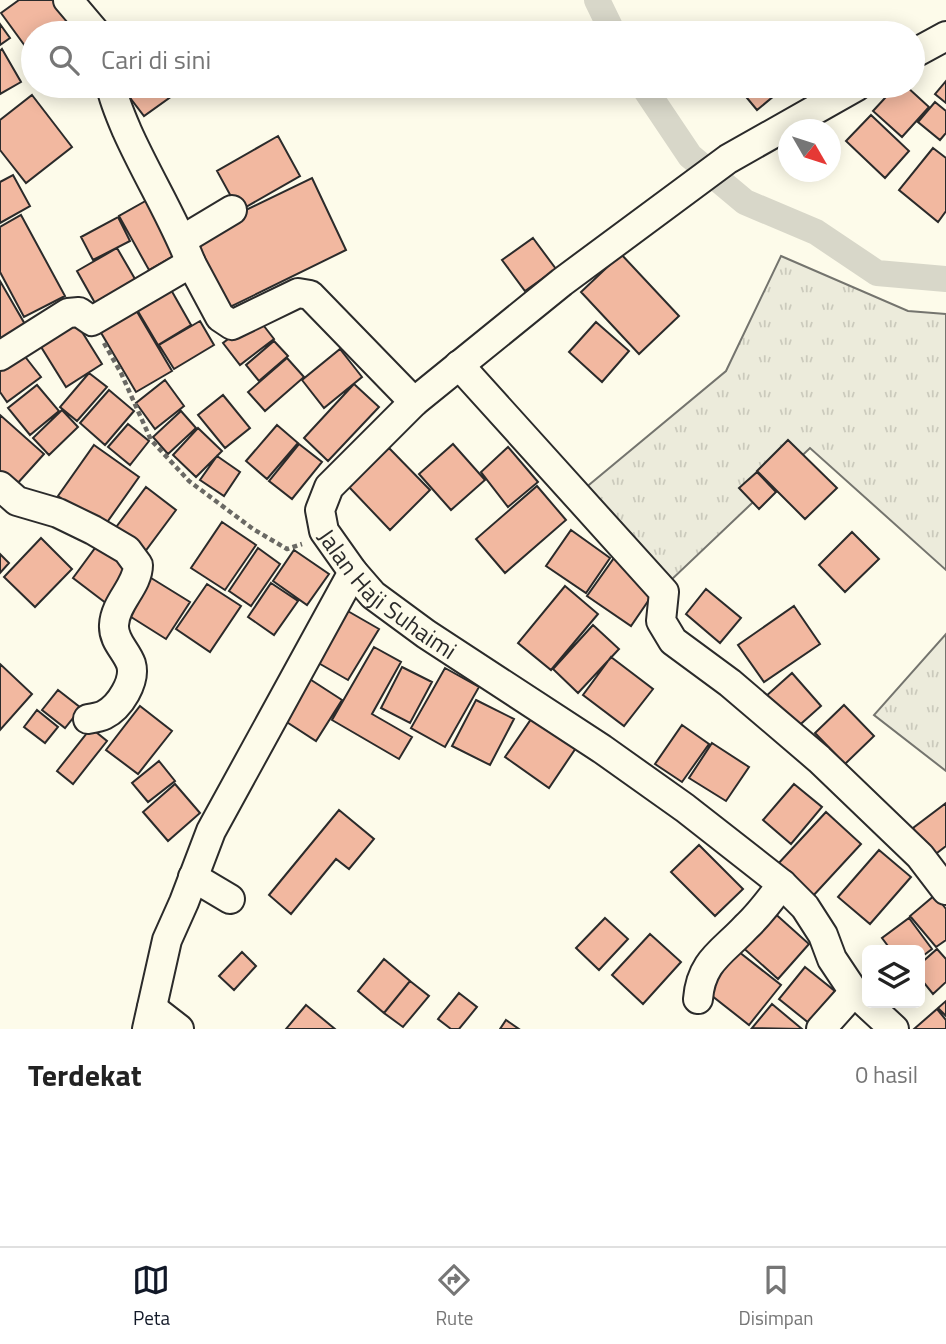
<!DOCTYPE html>
<html lang="id">
<head>
<meta charset="utf-8">
<style>
  :root { --surface:#fff; --page:#f2f2f2; --text:#222; --muted:#767676; --line:#e0e0e0; --accent:#111827 }
  body { margin:0; font-family:"Titillium Web",sans-serif; background:var(--page); color:var(--text) }
  .controls { position:absolute; right:21px; bottom:21px; display:grid; overflow:hidden; border-radius:10px; box-shadow:0 4px 18px #0003 }
  .controls button { width:63px; height:63px; display:grid; place-items:center; padding:0; border:0; border-bottom:2px solid var(--line); background:var(--surface); color:var(--text); font:35px sans-serif }
  .compass { position:absolute; left:778px; top:119px; width:63px; height:63px; border-radius:50%; background:var(--surface); box-shadow:0 4px 18px #0003; rotate:129deg }
  .list { margin:0; padding:0; list-style:none }
  h2 { display:flex; justify-content:space-between; align-items:center; height:91px; margin:0; padding:0 28px; font-size:30px }
  h2 small { font-size:23px; font-weight:400; color:var(--muted) }
  .icon { flex:none; width:38px; height:38px; fill:none; stroke:currentColor; stroke-width:2; stroke-linecap:round; stroke-linejoin:round }
  .map { position:relative; flex:none; width:946px; height:1029px; overflow:hidden }
  .search { position:absolute; background:var(--surface); box-shadow:0 4px 18px #0003; left:21px; right:21px; top:21px; height:77px; display:flex; align-items:center; gap:18px; box-sizing:border-box; padding:0 24px; border-radius:38px; color:var(--muted); font-size:26px }
  .sheet { height:217px; background:var(--surface) }
  nav { display:flex; justify-content:space-around; align-items:center; box-sizing:border-box; height:98px; border-top:2px solid var(--line); background:var(--surface); font-size:19px; color:var(--muted) }
  nav a { display:grid; justify-items:center; gap:4px }
  nav .on { color:var(--accent) }
  .map>svg:first-child { display:block }
</style>
</head>
<body>
<div class="map">
<svg width="946" height="1029" viewBox="0 0 946 1029">
  <defs>
    <pattern id="grass-tufts" width="24" height="20" patternUnits="userSpaceOnUse" patternTransform="scale(1.75)"><rect width="24" height="20" fill="#ecebdb"/><path d="M3 7l-1-3M5 7V3M7 7l1-3M15 17l-1-3M17 17v-4M19 17l1-3" fill="none" stroke="#cbcabc"/></pattern>
  </defs>
  <rect width="100%" height="100%" fill="#fdfbea"/>
  <path fill="url(#grass-tufts)" stroke="#74746e" stroke-width="2" d="M781,256l127,55 38,3v256l-136,-122 -142,135 -96,-84 154,-128z
    M946,634v137l-72,-56z"/>
  <g fill="none" stroke-linecap="round" stroke-linejoin="round">
    <path stroke="#d8d7c9" stroke-width="26" d="M597,0l16,33
      M643,86l47,70 55,46 71,30 61,41 69,6"/>
  </g>
  <path fill="#f2b8a0" stroke="#2b2b2b" stroke-width="2" d="M19,0h43l25,33h-54v24l-32,-44z
    M0,24l10,14 -10,7z
    M2,49l19,33 -21,12v-43z
    M946,81v22l-11,-9z
    M121,86h65l-42,30z
    M737,86h49l-29,24z
    M896,86h10l23,21 -27,30 -29,-26z
    M32,95l40,52 -46,36 -26,-33v-30z
    M935,102l11,9v22l-6,7 -22,-18z
    M871,115l38,36 -24,27 -39,-37z
    M278,136l22,40 -61,35 -22,-40z
    M933,148l13,10v53l-8,11 -39,-32z
    M13,175l17,31 -30,17v-41z
    M312,178l34,72 -120,59 -34,-73z
    M149,199l30,54 -30,17 -30,-54z
    M21,215l44,81 -41,21 -24,-45v-45z
    M118,217l12,24 -37,19 -12,-23z
    M533,238l23,31 -31,22 -23,-31z
    M117,248l18,31 -40,24 -18,-32z
    M621,254l58,62 -40,38 -58,-62z
    M0,281l26,45 -26,15z
    M170,288l21,37 -33,20 -22,-37z
    M136,310l36,61 -36,21 -36,-61z
    M257,317l17,22 -34,26 -17,-22z
    M74,319l28,45 -36,23 -28,-45z
    M200,321l14,24 -40,24 -15,-24z
    M596,322l33,29 -27,31 -33,-30z
    M274,341l14,15 -29,25 -13,-16z
    M340,349l22,28 -38,31 -22,-28z
    M23,354l18,23 -34,25 -7,-10v-21z
    M287,358l17,19 -39,34 -17,-19z
    M89,373l18,14 -30,34 -17,-14z
    M165,380l19,26 -29,23 -19,-26z
    M354,384l25,23 -51,54 -24,-23z
    M37,385l22,26 -29,24 -22,-27z
    M109,390l25,21 -29,34 -25,-22z
    M223,395l27,33 -25,20 -27,-33z
    M62,410l16,17 -29,28 -16,-17z
    M181,411l15,17 -28,26 -15,-17z
    M0,415l44,39 -28,31 -16,-14z
    M128,424l21,17 -19,24 -22,-18z
    M277,425l21,18 -31,36 -21,-18z
    M198,428l24,23 -26,26 -23,-22z
    M788,440l49,48 -32,31 -48,-48z
    M299,444l23,18 -30,37 -23,-18z
    M453,444l32,36 -34,30 -32,-36z
    M94,445l45,32 -36,51 -45,-32z
    M508,447l30,35 -30,25 -27,-35z
    M389,448l41,42 -40,40 -41,-43z
    M217,456l23,16 -16,24 -24,-16z
    M757,472l19,20 -17,17 -20,-21z
    M537,486l29,34 -61,53 -29,-34z
    M146,487l30,23 -35,47 -30,-23z
    M222,522l34,23 -31,45 -34,-22z
    M571,530l39,28 -24,35 -40,-27z
    M852,532l27,27 -34,33 -26,-27z
    M41,538l31,31 -37,38 -31,-30z
    M101,540l29,21 -19,46 -38,-29z
    M258,548l22,16 -29,42 -22,-15z
    M294,550l35,24 -22,31 -34,-24z
    M0,554l9,9 -9,10z
    M614,558l43,30 -26,38 -44,-30z
    M143,573l47,29 -24,37 -46,-29z
    M271,583l27,18 -24,34 -26,-18z
    M207,584l34,22 -31,46 -34,-23z
    M565,586l33,28 -47,56 -33,-27z
    M706,589l35,29 -21,25 -34,-29z
    M339,606l40,23 -31,51 -40,-23z
    M794,606l26,38 -56,38 -26,-37z
    M593,625l26,24 -41,44 -25,-24z
    M374,647l27,15 -29,52 40,23 -13,22 -67,-39z
    M611,657l42,32 -29,37 -41,-31z
    M0,664l32,30 -32,36z
    M402,667l30,15 -22,41 -29,-15z
    M445,668l34,19 -34,60 -34,-19z
    M792,673l29,33 -27,24 -29,-33z
    M305,676l37,24 -26,41 -37,-24z
    M58,690l23,18 -16,20 -23,-18z
    M476,700l38,19 -24,46 -38,-19z
    M844,705l30,31 -29,28 -30,-31z
    M140,706l32,25 -34,43 -32,-24z
    M37,710l21,17 -13,16 -21,-16z
    M536,712l44,30 -31,46 -44,-31z
    M682,725l27,19 -27,38 -27,-18z
    M91,728l16,13 -34,43 -16,-13z
    M712,743l37,24 -23,34 -37,-23z
    M159,761l16,20 -27,21 -16,-19z
    M175,784l25,29 -32,28 -25,-29z
    M794,784l28,23 -31,37 -28,-24z
    M946,803v43l-13,10 -20,-28z
    M339,810l35,29 -25,30 -13,-10 -45,55 -22,-19z
    M826,812l35,32 -49,53 -35,-32z
    M699,845l44,44 -28,27 -44,-44z
    M879,850l32,27 -41,47 -32,-27z
    M935,895l11,14v31l-10,7 -26,-31z
    M771,910l38,34 -31,35 -38,-34z
    M605,918l23,21 -29,31 -23,-22z
    M909,918l23,31 -12,9v-8h-29l-9,-12z
    M650,934l31,28 -38,42 -31,-29z
    M734,948l47,37 -32,40 -47,-37z
    M937,949l9,10v23l-13,12 -13,-16v-14z
    M242,952l14,14 -22,24 -15,-14z
    M384,959l26,22 -26,32 -26,-22z
    M805,967l36,29 -26,32 -36,-29z
    M410,981l19,15 -26,31 -19,-14z
    M459,993l18,14 -18,22h-8l-13,-10z
    M946,1001v15l-8,-8z
    M772,1004l30,25 -50,-1z
    M306,1005l29,24h-49z
    M937,1009l9,11v9h-32z
    M506,1020l13,9h-19z"/>
  <g fill="none" stroke-linecap="round" stroke-linejoin="round">
    <defs>
      <g id="minor">
        <path d="M68,0l28,33"/>
        <path d="M913,54l33,-18"/>
        <path d="M111,86c3,15 10,31 16,45 20,45 46,86 64,132"/>
        <path id="s1" d="M857,86l-129,73 -166,123 -148,120 -85,85 -9,23 4,21 29,41 20,23 53,39 176,115 83,59 97,76 23,23 18,28 9,24 22,33 40,37"/>
        <path d="M182,240l50,-30"/>
        <path d="M0,356l68,-43 11,-1 13,9 99,-58 29,54 12,8 66,-32 12,2 104,107"/>
        <path d="M459,365l205,227 -3,29 12,20 57,42 89,76 101,97 26,34"/>
        <path d="M0,486l17,15 41,12 35,17 34,20 11,15c0,21 -23,37 -24,60 -1,16 12,25 17,39 5,17 -11,43 -27,51 -4,2 -10,3 -16,4"/>
        <path d="M193,877l37,22"/>
        <path d="M698,999c3,-38 25,-47 48,-72 14,-13 25,-28 36,-43"/>
        <path d="M152,1008l27,21"/>
        <path d="M147,1029l20,-89 17,-38 27,-71 142,-259"/>
        <path d="M821,1029l33,-37"/>
      </g>
    </defs>
    <use href="#minor" stroke="#2b2b2b" stroke-width="32"/>
    <path stroke="#6a6964" stroke-width="4.5" stroke-dasharray="5 3.5" stroke-linecap="butt" d="M104,343l17,30 30,67 38,41 64,48 34,20 15,-5"/>
    <use href="#minor" stroke="#fdfbea" stroke-width="28"/>
  </g>
  <g text-anchor="middle" dominant-baseline="central" stroke-width="5" stroke-linejoin="round" paint-order="stroke">
    <g font-size="24" fill="#2b2b2b" stroke="#fdfbea">
      <text stroke="none"><textPath href="#s1" startOffset="802">Jalan Haji Suhaimi</textPath></text>
    </g>
  </g>
</svg>
<div class="controls">
<button><svg class="icon" aria-label="layers" viewBox="0 0 24 24"><path d="M12 4l9 5-9 5-9-5zM3 14l9 5 9-5"/></svg></button>
</div>
<svg class="compass" viewBox="-18 -18 36 36"><path d="M0-13l5 13h-10z" fill="#e53935"/><path d="M0 13l5-13h-10z" fill="#767676"/></svg>
<div class="search"><svg class="icon" aria-label="search" viewBox="0 0 24 24"><circle cx="10" cy="10" r="6"/><path d="M15 15l6 6"/></svg>Cari di sini</div>
</div>
<section class="sheet">
<h2>Terdekat<small>0 hasil</small></h2>
<ul class="list">
</ul>
</section>
<nav>
<a class="on"><svg class="icon" aria-label="map" viewBox="0 0 24 24"><path d="M3 6l6-2 6 2 6-2v14l-6 2-6-2-6 2zM9 4v14M15 6v14"/></svg>Peta</a>
<a><svg class="icon" aria-label="directions" viewBox="0 0 24 24"><path d="M12 3l9 9-9 9-9-9zM9 14v-3h6M13 9l2 2-2 2"/></svg>Rute</a>
<a><svg class="icon" aria-label="saved" viewBox="0 0 24 24"><path d="M7 4h10v16l-5-4-5 4z"/></svg>Disimpan</a>
</nav>
</body>
</html>
